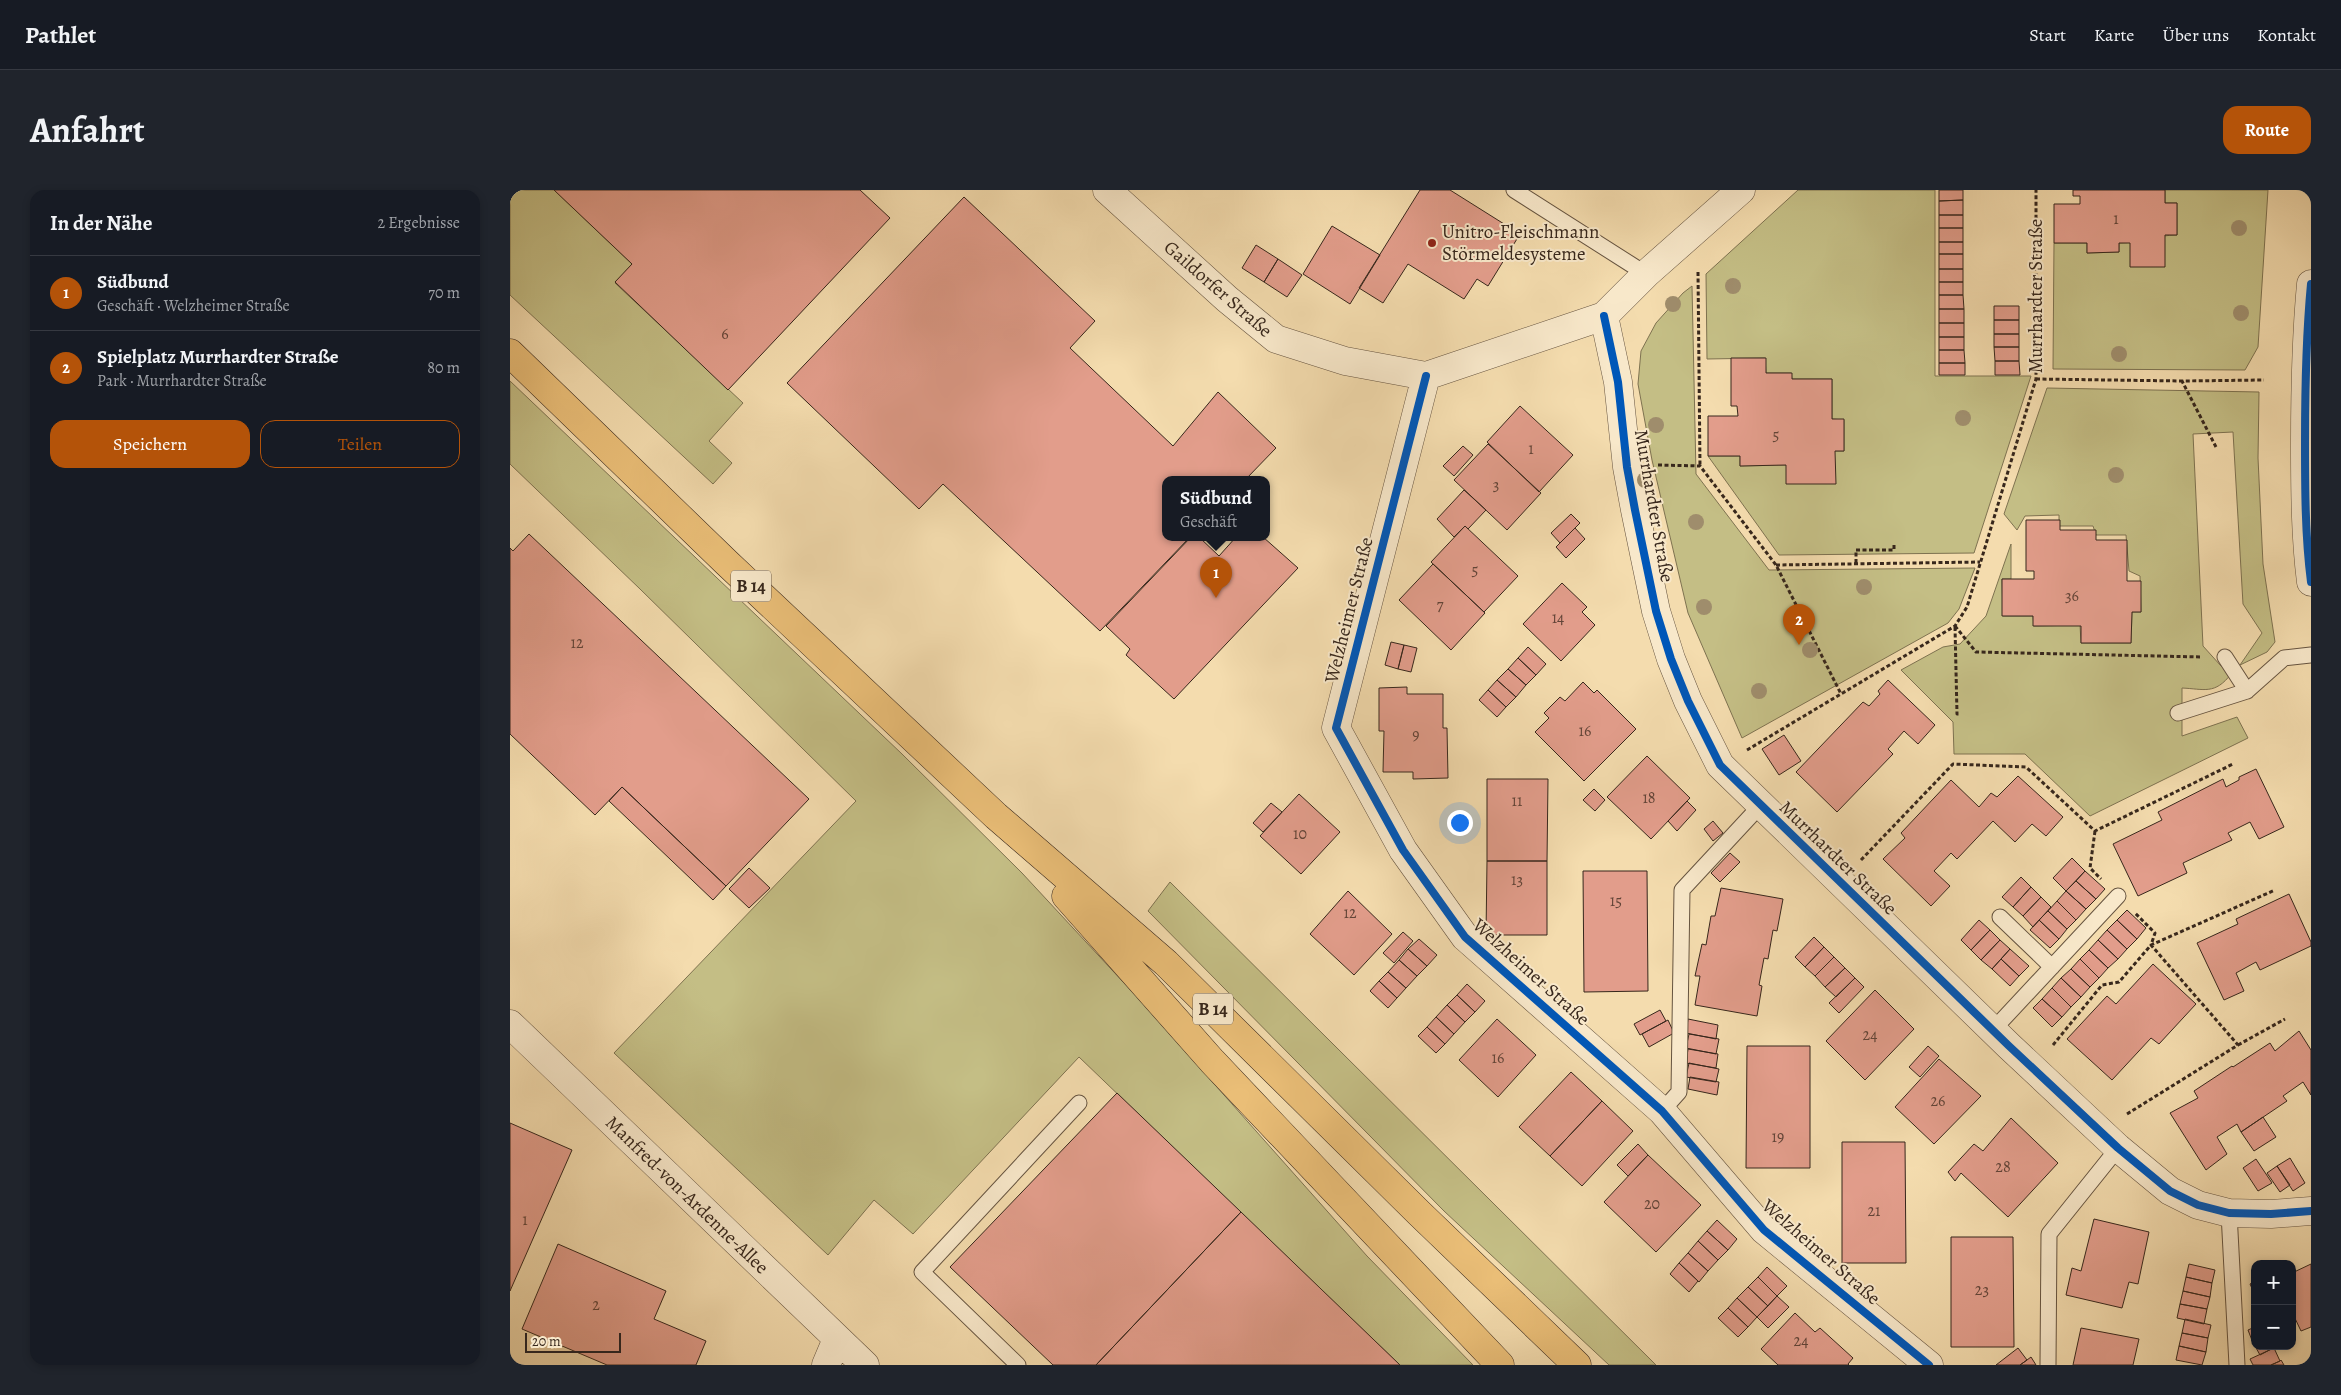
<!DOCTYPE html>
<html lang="de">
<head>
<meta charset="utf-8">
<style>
  :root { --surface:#171b24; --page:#20242c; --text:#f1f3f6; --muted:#9ea1a6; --line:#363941; --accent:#b45309 }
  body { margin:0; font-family:Alegreya,serif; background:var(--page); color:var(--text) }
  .controls { position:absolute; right:15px; bottom:15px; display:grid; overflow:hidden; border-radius:10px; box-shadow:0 2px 8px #0003 }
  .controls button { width:45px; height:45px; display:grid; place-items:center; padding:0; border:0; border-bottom:1px solid var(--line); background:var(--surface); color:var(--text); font:25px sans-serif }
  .scale { position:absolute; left:15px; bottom:12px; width:96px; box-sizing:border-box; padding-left:5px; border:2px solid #37271c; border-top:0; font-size:14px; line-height:18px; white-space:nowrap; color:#37271c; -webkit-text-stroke:4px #f8e8ca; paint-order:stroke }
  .you { position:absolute; left:949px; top:632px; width:18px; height:18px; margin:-12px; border:4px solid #fff; border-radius:50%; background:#1a73e8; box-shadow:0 0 0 8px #1a73e833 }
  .badge { display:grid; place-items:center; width:32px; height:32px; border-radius:50%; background:var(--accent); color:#fff; font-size:16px; font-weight:700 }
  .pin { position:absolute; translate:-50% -41px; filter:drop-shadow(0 1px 2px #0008) }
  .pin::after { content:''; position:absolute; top:26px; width:18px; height:15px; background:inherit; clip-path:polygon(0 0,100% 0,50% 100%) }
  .popup { position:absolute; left:652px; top:286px; width:108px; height:65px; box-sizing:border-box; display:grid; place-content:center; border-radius:10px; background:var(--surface); filter:drop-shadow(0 1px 4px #0005); font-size:16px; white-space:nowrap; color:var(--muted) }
  .popup b { font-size:19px; color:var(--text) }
  .popup::after { content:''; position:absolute; left:50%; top:100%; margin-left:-10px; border:10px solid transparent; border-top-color:var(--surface) }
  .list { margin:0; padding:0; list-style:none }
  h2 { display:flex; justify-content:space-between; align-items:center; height:65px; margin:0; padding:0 20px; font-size:21px }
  h2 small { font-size:16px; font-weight:400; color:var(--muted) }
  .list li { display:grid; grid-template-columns:32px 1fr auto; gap:15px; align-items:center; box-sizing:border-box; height:75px; padding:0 20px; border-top:1px solid var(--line) }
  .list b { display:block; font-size:19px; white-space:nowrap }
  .list p { margin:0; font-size:16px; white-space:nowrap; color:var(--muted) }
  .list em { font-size:16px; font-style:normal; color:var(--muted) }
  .actions { display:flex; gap:10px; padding:15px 20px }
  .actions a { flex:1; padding:11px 0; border:1px solid var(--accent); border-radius:15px; text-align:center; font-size:18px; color:var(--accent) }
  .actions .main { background:var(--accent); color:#fff }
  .map { position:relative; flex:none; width:1801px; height:1175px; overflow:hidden; border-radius:15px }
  header { display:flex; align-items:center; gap:30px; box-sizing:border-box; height:70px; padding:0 25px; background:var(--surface); border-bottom:1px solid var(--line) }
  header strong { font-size:24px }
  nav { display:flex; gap:28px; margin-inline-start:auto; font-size:18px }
  .intro { display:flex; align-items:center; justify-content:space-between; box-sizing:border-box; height:120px; padding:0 30px }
  h1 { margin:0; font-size:35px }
  .button { padding:12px 22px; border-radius:15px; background:var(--accent); color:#fff; font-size:18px; font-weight:700 }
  main { display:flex; gap:30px; padding:0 30px }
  aside { flex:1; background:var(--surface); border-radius:15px; box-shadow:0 2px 8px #0003 }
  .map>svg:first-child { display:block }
</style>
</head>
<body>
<header>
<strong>Pathlet</strong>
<nav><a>Start</a><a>Karte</a><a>Über uns</a><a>Kontakt</a></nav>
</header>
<div class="intro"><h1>Anfahrt</h1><a class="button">Route</a></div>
<main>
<aside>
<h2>In der Nähe<small>2 Ergebnisse</small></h2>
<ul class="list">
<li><span class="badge">1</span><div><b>Südbund</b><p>Geschäft · Welzheimer Straße</p></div><em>70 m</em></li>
<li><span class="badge">2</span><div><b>Spielplatz Murrhardter Straße</b><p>Park · Murrhardter Straße</p></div><em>80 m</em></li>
</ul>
<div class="actions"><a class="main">Speichern</a><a>Teilen</a></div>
</aside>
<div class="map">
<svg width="1801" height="1175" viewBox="0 0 1801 1175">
  <rect width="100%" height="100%" fill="#f4dcae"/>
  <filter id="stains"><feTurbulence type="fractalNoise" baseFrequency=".004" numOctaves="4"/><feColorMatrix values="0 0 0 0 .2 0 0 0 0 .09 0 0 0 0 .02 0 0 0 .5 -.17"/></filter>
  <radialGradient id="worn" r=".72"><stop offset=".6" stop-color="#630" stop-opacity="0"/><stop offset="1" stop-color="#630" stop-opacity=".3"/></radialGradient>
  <path fill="#c4be85" stroke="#7e7250" d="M0,0h44l78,74 -17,19 128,120 -34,38 23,22 -19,21 -203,-189z
    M1288,0h137v186h96l-57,177 -195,2 -71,-99h32v10l46,-1 49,-14h9v-31l-12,-1v-40h-40l-1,-6h-25l-1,-15 -58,1 -1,-85z
    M1655,0h103l-10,157 -13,23 -192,-1 1,-126h33v10l32,-1v-9c20,0 38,-8 58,-8v-32h-12z
    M1182,96l4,188 73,96 206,-2 -16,41 -11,14 -206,115 -54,-125 -36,-153 -14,-76 3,-33 15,-28 27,-30z
    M0,191l392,373 120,119 115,124 230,259 106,109h-73l-321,-308 -166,177 -39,-34 -46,55 -214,-202 242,-252 -216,-212 -130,-125z
    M1537,198l212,4 -1,66 5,106 12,78 -8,10 -27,13 22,-32 -19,-29 -10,-172 -40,2 10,212 18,20h5l5,8c-16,21 -27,15 -49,14v48l55,-19 11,21 -158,78 -65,-62h-71l-1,-32 -52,-52 42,-23 17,-3 26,-28 25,-72v35h-9l1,37h30l1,10 46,-1 1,18h50l1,-31h9l-1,-36 -11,-5 -3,-36h-30l-3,-9h-34v-11l-34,1 -8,14 -13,-16z
    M660,692l486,483h-47l-165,-154 -296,-300z"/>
  <path fill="#e29d8b" stroke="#37271c" d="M44,0h306l30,28 -162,172 -113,-108 17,-18z
    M910,0h30l70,44 -32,52 -11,-7 -13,20 -56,-35 -25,39 -24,-15z
    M1429,0h24v10l-24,1z
    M1563,0h92v13h12v32h-12v32h-35v-24h-11v9l-32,1v-10h-33v-39h26v-8h-7z
    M454,7l131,124 -25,27 103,98 45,-54 58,56 -30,31h-80v58h24l-90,94 -157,-147 -24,25 -132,-126z
    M1453,10v15h-24v-14z
    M1429,25h24v13h-24z
    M822,36l48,29 -30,49 -47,-30z
    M1429,38h24v14h-24z
    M1429,52h24v12h-24z
    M746,55l22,14 -14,23 -22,-14z
    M1429,64h24v15h-24z
    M768,69l24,16 -15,22 -23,-15z
    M1429,79h24v13h-24z
    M1429,92h24v13h-24z
    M1429,105h24l1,14h-25z
    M1484,116h25v14h-25z
    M1429,119h25v14h-25z
    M1484,130h25v14h-25z
    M1429,133h25v14h-25z
    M1484,144h25v13h-25z
    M1429,147h25v13h-25z
    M1484,157h25v14h-24z
    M1429,160h25l1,13h-26z
    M1221,168h35v15h26v6h40v40h12v32h-9l1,33h-50v-19l-46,1v-10h-32v-40h30l-1,-10h-6z
    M1485,171h24l1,14h-25z
    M1429,173h26v12h-26z
    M1010,216l53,49 -34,37 -52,-50z
    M978,254l53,49 -34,37 -53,-50z
    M953,256l10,9 -19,21 -11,-10z
    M954,300l22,20 -18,19 -3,-3 -11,11 -17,-18z
    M1061,324l9,9 -20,20 -9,-10z
    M1516,330h34v10h36v10h31v41h14v31h-9l-1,31h-50v-17h-48v-10h-31v-37h32v-8h-8z
    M955,336l53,50 -34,36 -53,-50z
    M1065,338l10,11 -19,19 -10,-11z
    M19,344l280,265 -83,87 -104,-99 -27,28 -85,-81v-186l3,3z
    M681,347h8l20,19 17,-19h27l35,31 -124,131 -48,-44 4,-6 -24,-23z
    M923,374l52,49 -34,37 -52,-50z
    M1052,393l25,24 -5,5 13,13 -34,36 -38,-37z
    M881,452l13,3 -6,24 -13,-4z
    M894,455l13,3 -6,24 -13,-3z
    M1018,457l18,17 -10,11 -18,-17z
    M1008,468l18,17 -10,10 -18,-16z
    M998,479l18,16 -10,12 -19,-17z
    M987,490l19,17 -10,10 -18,-17z
    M1378,490l47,45 -17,19 -14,-13 -16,18 5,5 -56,58 -41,-40 67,-70 6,4 11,-12 -2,-3z
    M1073,492l11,11 3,-3 39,39 -52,52 -49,-49 14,-14 -5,-5 16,-16 5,4z
    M897,497v7h36v34h4l1,50 -35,1v-7h-30l1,-41h-5v-43z
    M978,500l18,17 -9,10 -18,-17z
    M1274,545l17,26 -22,14 -17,-26z
    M1137,566l43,42 -39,41 -44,-42z
    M1746,579l28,58 -25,12 -9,-17 -22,11 4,7 -49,23 4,10 -49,23 -25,-52 49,-24 -4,-8 65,-33 3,8 13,-7v-3z
    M1508,586l45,41 -17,19 -14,-12 -17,18 -22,-21 -36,38 -6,-6 -17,18 16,15 -19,20 -48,-47 22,-21 -4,-5 50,-53 28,27 12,-14 6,4z
    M977,589h61l-1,82h-60z
    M112,597l104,99 -13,14 -104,-99z
    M1084,599l11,11 -10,11 -12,-11z
    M789,604l41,38 -39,42 -41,-38z
    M1177,611l9,9 -19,21 -9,-10z
    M761,613l11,9 -19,20 -10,-9z
    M1203,631l10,12 -10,8 -9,-12z
    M1220,663l10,9 -20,20 -9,-9z
    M1562,668l13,13 -19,20 -13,-13z
    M977,671h60v74h-61z
    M239,678l21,20 -21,20 -20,-19z
    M1073,681h64l1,120 -64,1z
    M1575,681l20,18 -9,10 -20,-18z
    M1511,687l10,10 -18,20 -11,-10z
    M1566,691l20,18 -10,10 -20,-18z
    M1521,697l10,10 -18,19 -10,-9z
    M1211,698l62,11 -6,32 -4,-1 -5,29 -4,-1 -5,27 3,1 -5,30 -62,-11 5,-29h-5l7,-32 4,1 5,-29h4z
    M838,701l44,43 -38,41 -44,-41z
    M1556,701l20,18 -10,11 -19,-19z
    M1779,704l22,48v4l-51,24 -4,-8 -20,11 8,18 -20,9 -27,-57 41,-19 -2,-5z
    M1531,707l10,10 -18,20 -10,-11z
    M1547,711l19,19 -9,9 -19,-18z
    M1617,720l19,18 -9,11 -20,-19z
    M1538,721l19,18 -8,10 -20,-19z
    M1469,730l11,10 -19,20 -10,-10z
    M1529,730l20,19 -9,9 -20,-18z
    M1607,730l20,19 -10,10 -20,-19z
    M1480,740l10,10 -19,20 -10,-10z
    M1597,740l20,19 -9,10 -20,-19z
    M893,742l10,9 -19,22 -11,-10z
    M1304,747l10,10 -19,20 -10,-10z
    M909,749l18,16 -10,11 -19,-17z
    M1490,750l10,9 -18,20 -11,-9z
    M1588,750l20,19 -10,9 -19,-18z
    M1314,757l10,10 -19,19 -10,-9z
    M898,759l19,17 -10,10 -18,-16z
    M1500,759l19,17 -10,10 -18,-17z
    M1579,760l19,18 -9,10 -19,-19z
    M1324,767l11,11 -20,19 -10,-11z
    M1491,769l18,17 -9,10 -18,-17z
    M1570,769l19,19 -9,9 -19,-18z
    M889,770l18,16 -11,12 -18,-16z
    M1643,774l43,40 -37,40 -8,-6 -39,42 -45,-41 40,-43 9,8z
    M1335,778l10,10 -19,19 -11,-10z
    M1561,779l19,18 -9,10 -20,-19z
    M878,782l18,16 -9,10 -18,-17z
    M1345,788l9,9 -25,26 -10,-10z
    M1551,788l20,19 -10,10 -19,-19z
    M869,791l18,17 -9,10 -18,-17z
    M957,794l18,17 -10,11 -18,-17z
    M1542,798l19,19 -9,10 -20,-18z
    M1365,800l39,39 -49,51 -39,-39z
    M947,805l18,17 -10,10 -18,-17z
    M1532,809l20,18 -10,10 -19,-19z
    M937,815l18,17 -11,12 -18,-17z
    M1150,820l6,11 -26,14 -6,-11z
    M926,827l18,17 -9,10 -18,-17z
    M987,829l39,36 -38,42 -39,-37z
    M1178,829l30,6 -2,14 -30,-6z
    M1158,830l6,13 -25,14 -7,-13z
    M917,837l18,17 -9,9 -18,-17z
    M1789,841l12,19v45l-8,-13 -20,14 4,5 -46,31 -4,-8 -20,13 10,17 -21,16 -36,-57 28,-15 -4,-7 38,-25 1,1 37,-24 5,8z
    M1179,844l30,5 -3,15 -30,-6z
    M1237,856h63v122h-64z
    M1418,856l11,10 -19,21 -11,-10z
    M1178,859l30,5 -2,14 -30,-5z
    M1429,869l42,37 -47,48 -39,-37z
    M1179,873l30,6 -3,13 -30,-5z
    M1061,882l31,29 -52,55 -31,-29z
    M1180,887l29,5 -2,13 -29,-6z
    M607,903l124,119 -145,153h-43l-103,-98z
    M1092,911l31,30 -51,55 -32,-30z
    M1753,927l13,20 -22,14 -13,-19z
    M1501,928l47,45 -50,54 -47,-44 -6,8 -7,-9 26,-28 9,7z
    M0,933l62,27 -62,141z
    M1332,952h63l1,121h-64z
    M1128,954l10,11 -20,21 -11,-11z
    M1138,965l53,50 -45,47 -52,-50z
    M1780,968l15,25 -12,8 -16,-25z
    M1746,969l16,24 -14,8 -15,-23z
    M1767,976l13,19 -10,7 -13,-19z
    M731,1022l159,153h-304z
    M1584,1029l55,13 -11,52 -9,-2 -7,26 -56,-13 6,-27 9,3z
    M1207,1030l20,19 -9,11 -21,-19z
    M1197,1041l21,19 -10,10 -20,-19z
    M1441,1047h62l1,110h-63z
    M1188,1051l20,19 -10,11 -20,-18z
    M48,1054l108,47 -12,28 52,22 -10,24h-89l-85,-36z
    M1178,1063l20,18 -9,11 -20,-19z
    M1169,1073l19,18 -9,11 -19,-18z
    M1679,1074l26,6 -3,13 -26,-6z
    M1801,1074v63l-10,4 -9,-19v-39z
    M1257,1077l20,19 -10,10 -19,-19z
    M1248,1087l19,19 -9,10 -20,-19z
    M1676,1087l26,6 -2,14 -27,-6z
    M1745,1091v14l-5,-11z
    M1238,1097l20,19 -11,11 -20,-19z
    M1673,1101l27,6 -3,12 -27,-5z
    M1267,1106l12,11 -21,21 -11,-11z
    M1227,1108l20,19 -9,10 -20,-19z
    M1670,1114l27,5 -3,15 -27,-6z
    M1218,1118l20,19 -10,10 -20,-19z
    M1285,1123l20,19 5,-4 33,30 -5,6 1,1h-71l-17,-16z
    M1675,1129l26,6 -3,13 -26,-5z
    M1745,1137v15l-2,1 -5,-13z
    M1571,1138l58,11 -6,26h-60z
    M1672,1143l26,5 -2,14 -27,-6z
    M1669,1156l27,6 -4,13 -26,-5z
    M1745,1156h22l-17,9z
    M1508,1158l9,12 -7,5h-24z
    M1764,1158l6,13 -9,4h-18l-3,-6z
    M1521,1167l5,8h-16l7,-5z
    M1771,1170l3,5h-13l9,-4z"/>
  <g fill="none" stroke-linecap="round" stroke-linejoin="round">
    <defs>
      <path id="service" d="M1004,0l132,84
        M1715,467l22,34 37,-33 27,-3
        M1668,523l69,-22
        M1490,727l52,50
        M1483,840l125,-134
        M1152,921l17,-19 3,-202 78,-84
        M1719,1023l8,152
        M508,1175l-96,-93 157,-169
        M1538,1175l1,-131 69,-86"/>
      <path id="minor" d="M597,0l120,109 49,40 69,22 81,15 178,-60 42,-42 95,-84
        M1094,126l14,66 9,85 8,43 21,101 15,48 17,42 32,64 289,281 109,102 52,43 28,14 31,8 42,1 40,-3
        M916,186l-90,352 67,122 62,87 197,174 102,119 165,135
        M0,834l355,341
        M316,1175l11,-26"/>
      <path id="tertiary" d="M1801,94c-5,53 -6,104 -6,157 0,46 0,94 6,141"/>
      <path id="primary" d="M0,163l217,210 269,253 170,147 253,250 158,152
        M556,706l146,165 288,304"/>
    </defs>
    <use href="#service" stroke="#665440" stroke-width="17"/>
    <use href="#minor" stroke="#665440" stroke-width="29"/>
    <use href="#tertiary" stroke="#665440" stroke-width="29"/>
    <use href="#primary" stroke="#37271c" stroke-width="29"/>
    <path stroke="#37271c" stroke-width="3" stroke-dasharray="4 2.5" stroke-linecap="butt" d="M1188,82l2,194
      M1526,189l146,2
      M1706,257l-34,-66 82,-1
      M1148,275l42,1 76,99 65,129
      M1346,373v-13h38v-6
      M1266,375l204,-3
      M1445,436l21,26 226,5
      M1445,437l2,87h4
      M1237,560l208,-124 12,-19 69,-228v-189
      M1585,641l-5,37 11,11
      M1351,670l92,-96 73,3 69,64 138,-67
      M1543,855l49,-60 17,-3 32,-37 124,-55
      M1728,855l47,-26
      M1617,924l111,-69 -87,-100 4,-12 -20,-20"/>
    <use href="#service" stroke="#f8e8ca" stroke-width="15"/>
    <use href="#minor" stroke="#f8e8ca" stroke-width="28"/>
    <use href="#tertiary" stroke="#f8e8ca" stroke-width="28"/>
    <use href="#primary" stroke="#eabe77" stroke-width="28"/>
    <defs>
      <path id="cycleway" d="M1801,94c-5,53 -6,104 -6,157 0,46 0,94 6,141
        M1094,126l14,66 9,85 8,43 21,101 15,48 17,42 32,64 289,281 109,102 52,43 28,14 31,8 42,1 40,-3
        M916,186l-90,352 67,122 62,87 197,174 102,119 165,135"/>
    </defs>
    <use href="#cycleway" stroke="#f8e8ca" stroke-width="11"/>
    <use href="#cycleway" stroke="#0057b8" stroke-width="8"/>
  </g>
  <g fill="#9f8d6c">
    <circle cx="1729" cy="38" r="8"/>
    <circle cx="1223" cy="96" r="8"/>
    <circle cx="1163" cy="114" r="8"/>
    <circle cx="1731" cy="123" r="8"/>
    <circle cx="1609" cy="164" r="8"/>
    <circle cx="1453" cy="228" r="8"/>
    <circle cx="1146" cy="235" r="8"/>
    <circle cx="1606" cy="285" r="8"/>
    <circle cx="1135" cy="290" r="8"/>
    <circle cx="1186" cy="332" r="8"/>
    <circle cx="1354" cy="397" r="8"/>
    <circle cx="1194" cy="417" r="8"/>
    <circle cx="1300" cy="460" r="8"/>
    <circle cx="1249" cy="501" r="8"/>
  </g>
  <circle fill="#8f2418" stroke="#f8e8ca" stroke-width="2" cx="922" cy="53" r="5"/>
  <g text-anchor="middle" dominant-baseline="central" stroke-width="4" stroke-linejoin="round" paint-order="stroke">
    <g font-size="16" fill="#624438">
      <text x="1606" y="29">1</text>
      <text x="215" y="144">6</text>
      <text x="1266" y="245">5</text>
      <text x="1021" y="259">1</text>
      <text x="986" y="295">3</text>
      <text x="965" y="380">5</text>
      <text x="1562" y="406">36</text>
      <text x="930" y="415">7</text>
      <text x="1048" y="428">14</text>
      <text x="67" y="453">12</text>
      <text x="1075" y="541">16</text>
      <text x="906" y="545">9</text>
      <text x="1139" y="608">18</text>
      <text x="1007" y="611">11</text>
      <text x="790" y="644">10</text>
      <text x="1007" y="690">13</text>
      <text x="1106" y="711">15</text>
      <text x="840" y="723">12</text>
      <text x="1360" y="845">24</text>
      <text x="988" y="868">16</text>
      <text x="1428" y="911">26</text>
      <text x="1268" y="947">19</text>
      <text x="1493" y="977">28</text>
      <text x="1142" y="1014">20</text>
      <text x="1364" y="1021">21</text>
      <text x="15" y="1030">1</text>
      <text x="1472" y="1100">23</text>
      <text x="86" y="1115">2</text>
      <text x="1291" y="1151">24</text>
    </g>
    <g fill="#f8e8ca" stroke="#716150" stroke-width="1">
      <rect x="221" y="380.5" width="40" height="31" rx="4"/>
      <rect x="683" y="803.5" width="40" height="31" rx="4"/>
    </g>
    <g font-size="18" font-weight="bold" fill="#37271c">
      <text x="241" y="396">B 14</text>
      <text x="703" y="819">B 14</text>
    </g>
    <g font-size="19" fill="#37271c" stroke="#f8e8ca" text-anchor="start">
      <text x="932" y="42">Unitro-Fleischmann<tspan x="932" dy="22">Störmeldesysteme</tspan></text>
    </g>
    <g font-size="19" fill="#37271c" stroke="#f8e8ca">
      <text transform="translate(708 99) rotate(41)">Gaildorfer Straße</text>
      <text transform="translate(1526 106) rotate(-90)">Murrhardter Straße</text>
      <text transform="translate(1144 316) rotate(80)">Murrhardter Straße</text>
      <text transform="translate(839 420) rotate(-76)">Welzheimer Straße</text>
      <text transform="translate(1328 668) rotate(44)">Murrhardter Straße</text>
      <text transform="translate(1021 782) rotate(42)">Welzheimer Straße</text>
      <text transform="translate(177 1005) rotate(44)">Manfred-von-Ardenne-Allee</text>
      <text transform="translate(1311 1062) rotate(41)">Welzheimer Straße</text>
    </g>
  </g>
  <rect width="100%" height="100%" filter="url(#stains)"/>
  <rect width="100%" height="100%" fill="url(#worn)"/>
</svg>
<div class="controls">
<button>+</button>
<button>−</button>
</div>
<div class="scale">20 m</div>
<div class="you"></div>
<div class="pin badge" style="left:706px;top:408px">1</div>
<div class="popup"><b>Südbund</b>Geschäft</div>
<div class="pin badge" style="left:1289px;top:455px">2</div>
</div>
</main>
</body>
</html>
